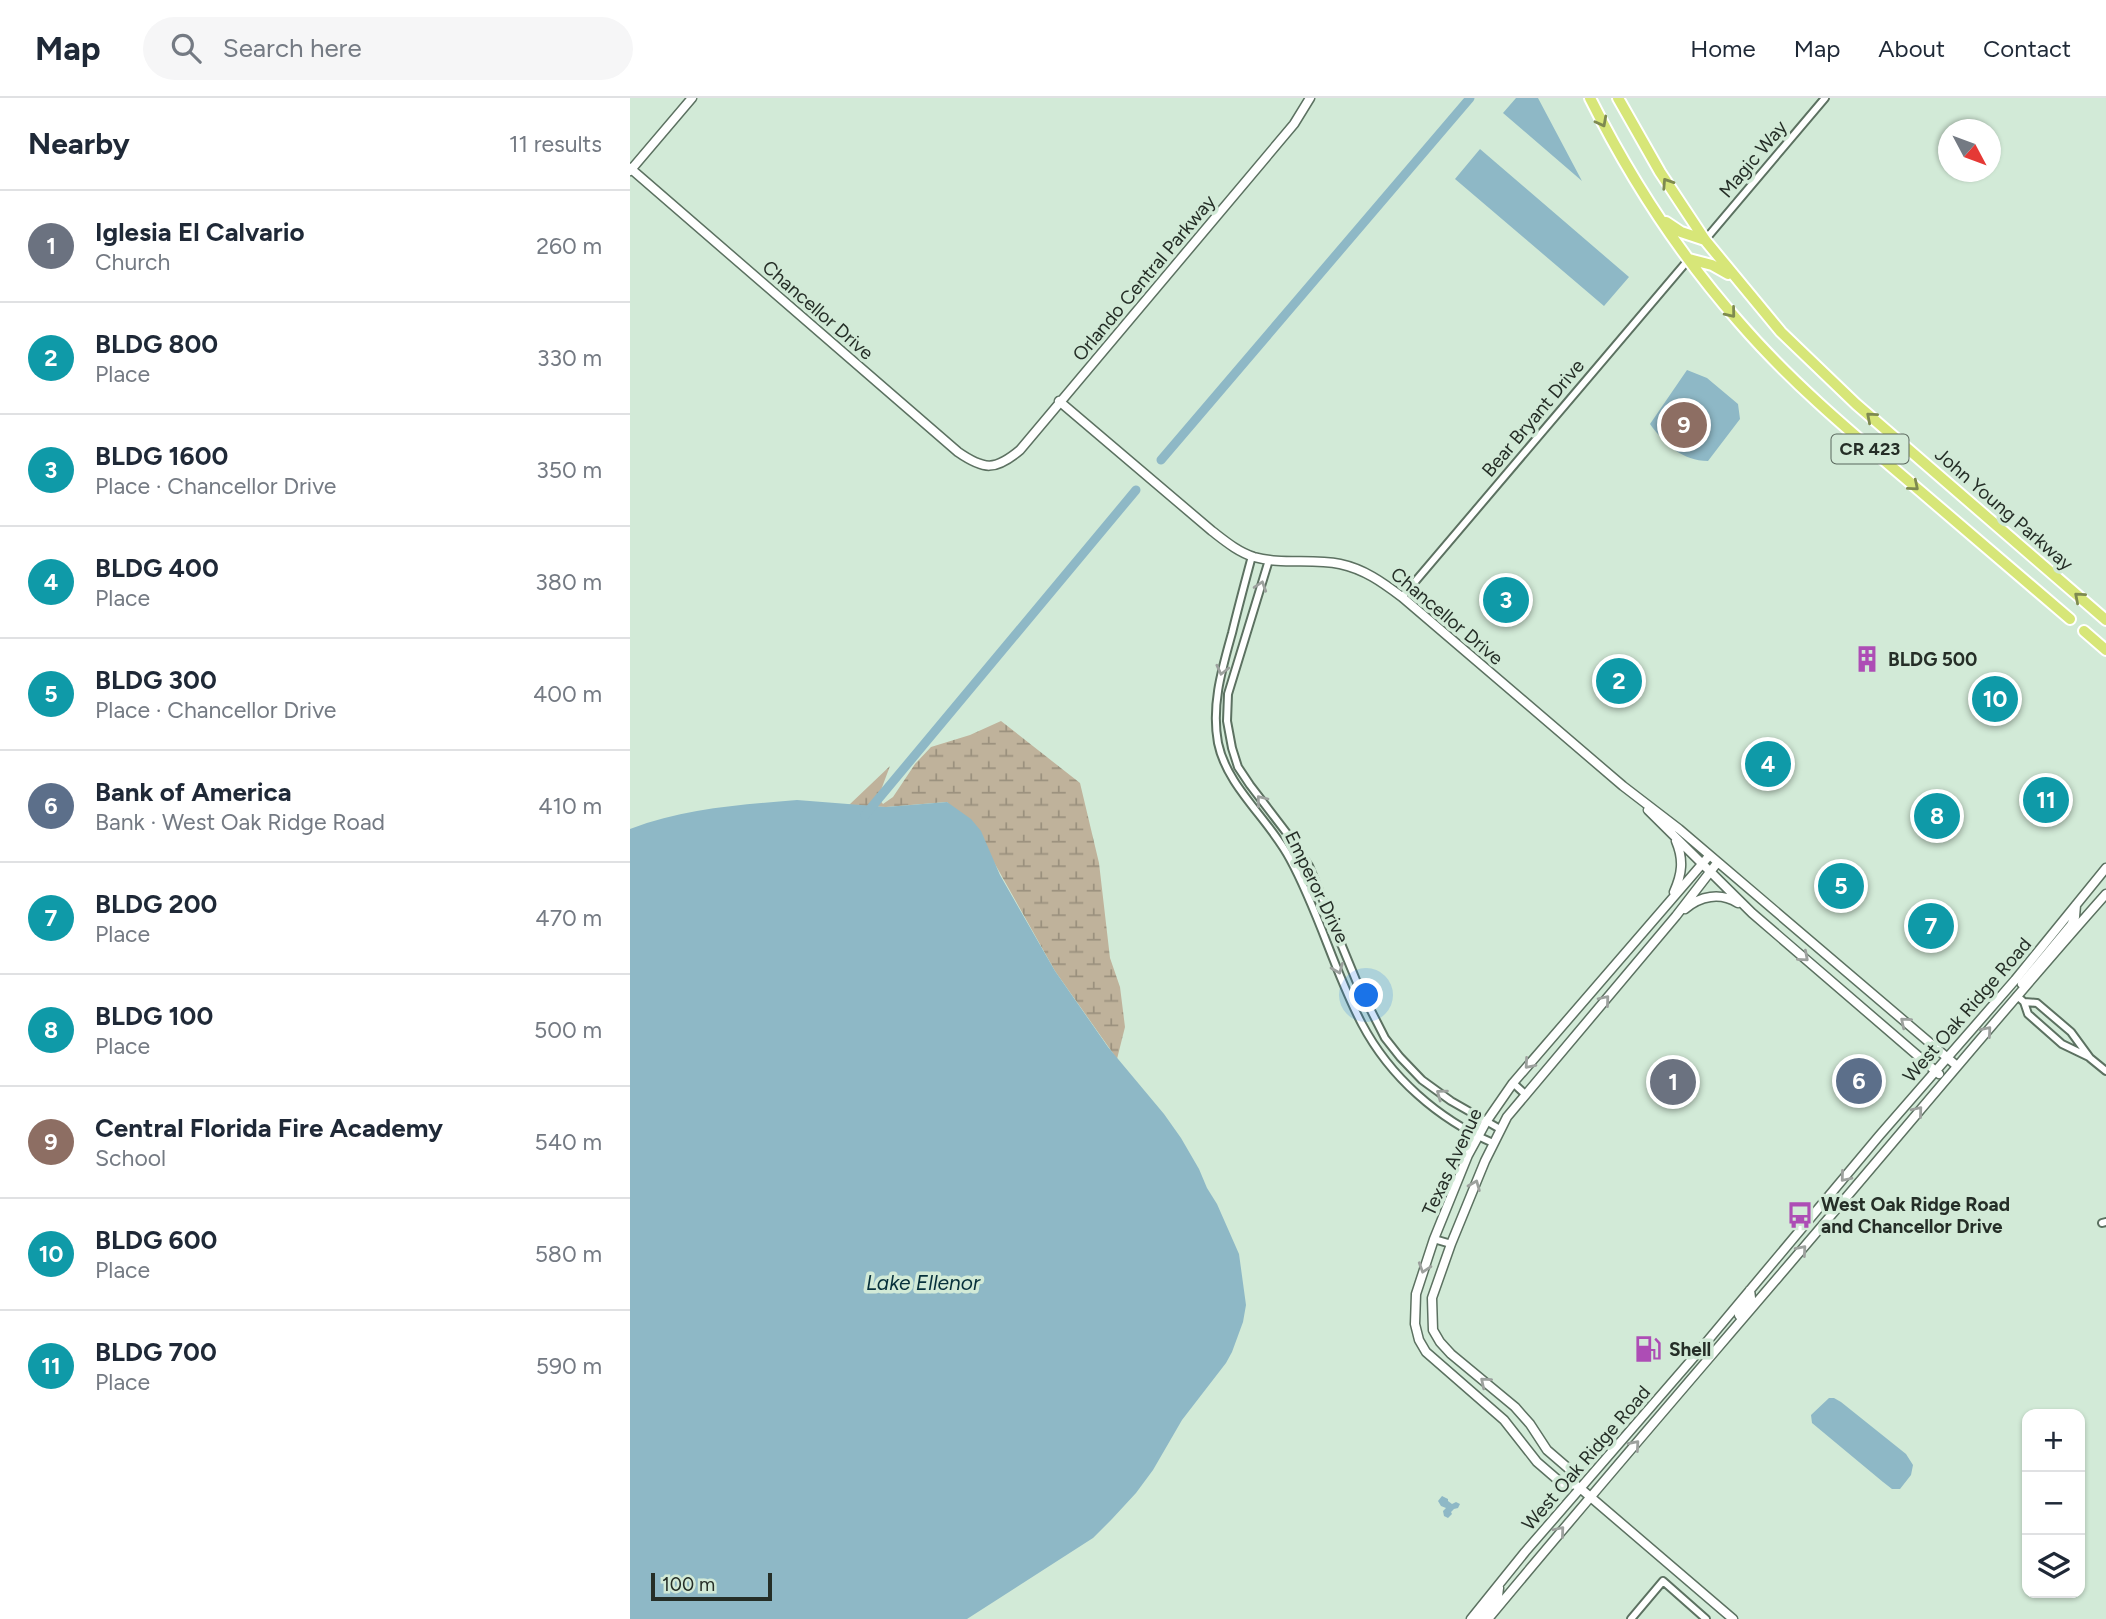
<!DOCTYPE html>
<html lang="en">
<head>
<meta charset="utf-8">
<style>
  :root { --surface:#fff; --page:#f6f6f7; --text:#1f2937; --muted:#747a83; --line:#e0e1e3; --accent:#111827 }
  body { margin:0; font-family:Figtree,sans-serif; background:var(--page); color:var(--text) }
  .controls { position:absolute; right:21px; bottom:21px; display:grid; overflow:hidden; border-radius:14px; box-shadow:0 2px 5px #0004 }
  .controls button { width:63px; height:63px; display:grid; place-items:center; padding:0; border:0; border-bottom:2px solid var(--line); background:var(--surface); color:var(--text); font:35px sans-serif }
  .compass { position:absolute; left:1308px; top:21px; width:63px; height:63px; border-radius:50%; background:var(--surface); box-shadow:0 2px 5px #0004; rotate:131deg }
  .scale { position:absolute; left:21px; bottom:18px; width:121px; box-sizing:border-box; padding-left:7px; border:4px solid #252e27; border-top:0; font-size:19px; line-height:24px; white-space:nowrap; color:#252e27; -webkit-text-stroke:5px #d2ead7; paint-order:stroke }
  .you { position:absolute; left:737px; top:898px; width:24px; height:24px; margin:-18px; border:5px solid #fff; border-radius:50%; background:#1a73e8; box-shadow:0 0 0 10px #1a73e833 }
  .badge { display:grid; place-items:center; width:46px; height:46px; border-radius:50%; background:var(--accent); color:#fff; font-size:23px; font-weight:700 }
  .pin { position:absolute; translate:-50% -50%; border:4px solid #fff; box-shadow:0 2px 7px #0006 }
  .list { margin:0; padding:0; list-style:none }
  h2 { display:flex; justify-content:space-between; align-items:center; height:91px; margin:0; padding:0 28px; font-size:30px }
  h2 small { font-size:23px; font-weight:400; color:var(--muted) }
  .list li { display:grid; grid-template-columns:46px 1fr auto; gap:21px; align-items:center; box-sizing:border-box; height:112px; padding:0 28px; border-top:2px solid var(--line) }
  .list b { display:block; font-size:26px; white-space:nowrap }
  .list p { margin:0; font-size:23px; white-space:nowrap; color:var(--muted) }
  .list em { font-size:23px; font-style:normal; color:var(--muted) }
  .icon { flex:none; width:38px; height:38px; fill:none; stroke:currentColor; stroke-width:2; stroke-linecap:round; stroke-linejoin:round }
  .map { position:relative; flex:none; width:1476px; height:1521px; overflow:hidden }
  header { display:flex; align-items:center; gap:42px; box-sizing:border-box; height:98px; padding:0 35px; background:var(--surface); border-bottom:2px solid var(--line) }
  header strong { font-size:33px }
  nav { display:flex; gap:38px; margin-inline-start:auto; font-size:24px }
  .search { width:490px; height:63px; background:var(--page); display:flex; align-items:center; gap:18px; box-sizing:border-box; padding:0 24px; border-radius:38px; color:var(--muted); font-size:26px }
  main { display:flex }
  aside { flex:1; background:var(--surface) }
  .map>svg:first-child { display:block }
</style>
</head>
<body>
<header>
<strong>Map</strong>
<div class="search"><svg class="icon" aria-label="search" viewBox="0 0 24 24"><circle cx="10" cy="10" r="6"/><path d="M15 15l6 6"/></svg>Search here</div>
<nav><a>Home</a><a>Map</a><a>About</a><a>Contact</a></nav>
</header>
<main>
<aside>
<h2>Nearby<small>11 results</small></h2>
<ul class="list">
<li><span class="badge" style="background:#6b7280">1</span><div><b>Iglesia El Calvario</b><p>Church</p></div><em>260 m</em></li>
<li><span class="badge" style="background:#0f9aa8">2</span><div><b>BLDG 800</b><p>Place</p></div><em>330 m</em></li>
<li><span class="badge" style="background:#0f9aa8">3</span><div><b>BLDG 1600</b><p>Place · Chancellor Drive</p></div><em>350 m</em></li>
<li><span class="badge" style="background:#0f9aa8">4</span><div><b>BLDG 400</b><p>Place</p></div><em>380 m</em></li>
<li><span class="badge" style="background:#0f9aa8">5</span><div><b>BLDG 300</b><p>Place · Chancellor Drive</p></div><em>400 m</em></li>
<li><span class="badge" style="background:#5c6f8a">6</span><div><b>Bank of America</b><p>Bank · West Oak Ridge Road</p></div><em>410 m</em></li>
<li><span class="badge" style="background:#0f9aa8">7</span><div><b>BLDG 200</b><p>Place</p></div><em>470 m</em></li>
<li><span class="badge" style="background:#0f9aa8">8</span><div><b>BLDG 100</b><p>Place</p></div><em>500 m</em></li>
<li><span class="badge" style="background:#8d6e63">9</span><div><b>Central Florida Fire Academy</b><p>School</p></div><em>540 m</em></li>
<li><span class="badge" style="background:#0f9aa8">10</span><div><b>BLDG 600</b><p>Place</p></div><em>580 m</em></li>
<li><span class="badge" style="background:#0f9aa8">11</span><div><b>BLDG 700</b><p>Place</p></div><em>590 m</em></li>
</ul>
</aside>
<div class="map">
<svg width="1476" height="1521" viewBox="0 0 1476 1521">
  <defs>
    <pattern id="wetland-marsh" width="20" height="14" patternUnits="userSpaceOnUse" patternTransform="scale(1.75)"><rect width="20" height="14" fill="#bfb29b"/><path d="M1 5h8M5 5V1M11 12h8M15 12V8" fill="none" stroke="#9b917e"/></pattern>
  </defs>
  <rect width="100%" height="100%" fill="#d2ead7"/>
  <path fill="url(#wetland-marsh)" d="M371,623l79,62 19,80 11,95 10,29 5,40 -8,32 -62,-88 -64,-114 -44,-55 -61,5 -37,-2 41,-39 -12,32 5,6 10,-7 22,-33 16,-17 39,-12z"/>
  <path fill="#8eb8c6" d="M886,0h22l44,83 -79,-68z
    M850,51l149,128 -25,29 -149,-127z
    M1057,272l20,8 31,26 2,15 -32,42c-25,0 -44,-17 -58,-37z
    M167,702l89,7 61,-5 24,17 10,12 19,44 55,96 53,76 56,67 17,24 18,31 8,19 10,16 22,50 7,51 -3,17 -11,30 -6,11 -44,57 -29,50 -17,23 -24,26 -19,19 -126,81h-337v-790c56,-21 109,-24 167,-29z
    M1199,1300h5l7,4 65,52 7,11 -2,10 -11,14h-8l-9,-7 -71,-59 -1,-8z
    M812,1398l6,3v2l4,3 4,-2 4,2 -2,4 -4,1 -3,3 1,2 -4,4 -4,-2 -1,-5 3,-3 -5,-2 -3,-5z"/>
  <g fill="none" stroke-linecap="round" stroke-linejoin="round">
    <path stroke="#8eb8c6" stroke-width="9" d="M531,362l309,-362
      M235,717l271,-325"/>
    <defs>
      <path id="minor" d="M1075,142l120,-142
        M622,458c-7,26 -14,52 -20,77 -10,36 -21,72 -14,110 9,44 51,76 72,116 29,53 44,112 72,165 28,53 76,95 131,119
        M639,462l-41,134 -1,27 5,27 6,19 12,18 39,51 20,30 49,119 27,53 15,19 22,23 29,21 49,28
        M772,499l287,-338
        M1387,898l7,6 4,12 34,30 27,13
        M1394,904l13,1 34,29 19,26 16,13
        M883,985l12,11
        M1472,1125l4,-1
        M804,1141l17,5
        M1001,1521l32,-38 43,38"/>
      <path id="tertiary" d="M0,70l328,284c26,18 37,19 62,-2l274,-326 16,-26
        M0,73l62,-73
        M429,303l153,130c13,10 26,21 42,26 28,8 58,1 86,7 24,5 42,18 62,33l221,189 56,43 278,237
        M1018,712l104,103 187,161
        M1079,758l-196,227 -27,39 -18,33 -34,84 -18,55 -1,30 4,16 7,12 78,68 33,42 29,25 8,-3 6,4 153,131
        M1044,794c8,-18 10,-32 2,-51
        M1055,811c15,-13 35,-17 53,-6
        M1392,886l49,-59 4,-8 1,-12
        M1112,1221l-3,-4 12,-17 -1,-8
        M944,1386l2,-9 -29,-25 -17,-26 -15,-17 -64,-53 -11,-12 -7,-12 -1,-32 19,-54 34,-83 22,-44 169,-201 41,-53
        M841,1521l54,-67 169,-195 185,-221 136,-156 91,-112
        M848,1521l20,-23 1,-8
        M858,1521c111,-134 226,-266 339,-399 93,-109 184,-219 279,-326"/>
      <path id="trunk" d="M960,0c40,80 90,157 149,224 50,58 108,107 166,156 55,47 110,94 165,141
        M988,0l42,74 45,68 76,92 75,72 250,216
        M1036,124l15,10 24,8
        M1059,161l23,6 16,9
        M1454,533l22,19"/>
    </defs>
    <use href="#minor" stroke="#5c7161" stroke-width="10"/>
    <use href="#tertiary" stroke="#5c7161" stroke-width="11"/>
    <use href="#trunk" stroke="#fff" stroke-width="14"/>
    <use href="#minor" stroke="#fff" stroke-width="6"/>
    <use href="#tertiary" stroke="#fff" stroke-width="8"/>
    <use href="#trunk" stroke="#d7e678" stroke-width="10"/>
  </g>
  <defs><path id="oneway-chevron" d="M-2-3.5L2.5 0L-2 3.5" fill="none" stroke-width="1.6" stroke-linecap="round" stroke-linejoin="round" transform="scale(1.75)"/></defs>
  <g stroke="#7e8a50">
    <use href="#oneway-chevron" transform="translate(972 24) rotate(62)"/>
    <use href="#oneway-chevron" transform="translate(1037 85) rotate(-123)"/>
    <use href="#oneway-chevron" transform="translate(1101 215) rotate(51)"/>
    <use href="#oneway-chevron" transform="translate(1241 319) rotate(-139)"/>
    <use href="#oneway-chevron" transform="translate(1284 388) rotate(40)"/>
    <use href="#oneway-chevron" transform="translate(1449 499) rotate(-139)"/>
  </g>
  <g stroke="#9da19e">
    <use href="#oneway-chevron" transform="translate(631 488) rotate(-72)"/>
    <use href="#oneway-chevron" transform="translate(592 572) rotate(103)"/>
    <use href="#oneway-chevron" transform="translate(631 702) rotate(-128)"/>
    <use href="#oneway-chevron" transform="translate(1174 859) rotate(41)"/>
    <use href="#oneway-chevron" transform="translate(708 871) rotate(68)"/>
    <use href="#oneway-chevron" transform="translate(975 902) rotate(-50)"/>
    <use href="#oneway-chevron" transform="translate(1275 924) rotate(-140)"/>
    <use href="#oneway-chevron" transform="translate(1357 933) rotate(-49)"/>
    <use href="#oneway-chevron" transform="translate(899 966) rotate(131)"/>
    <use href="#oneway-chevron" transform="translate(811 996) rotate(-144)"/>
    <use href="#oneway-chevron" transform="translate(1288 1013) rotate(-50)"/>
    <use href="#oneway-chevron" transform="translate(1215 1079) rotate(130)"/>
    <use href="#oneway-chevron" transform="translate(845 1087) rotate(-68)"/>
    <use href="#oneway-chevron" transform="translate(1172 1152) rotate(-49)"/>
    <use href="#oneway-chevron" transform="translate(794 1170) rotate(108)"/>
    <use href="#oneway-chevron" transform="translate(855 1284) rotate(-140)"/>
    <use href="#oneway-chevron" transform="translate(1005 1347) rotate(-49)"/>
    <use href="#oneway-chevron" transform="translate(930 1433) rotate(-50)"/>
  </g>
  <defs>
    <symbol id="building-bare" viewBox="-9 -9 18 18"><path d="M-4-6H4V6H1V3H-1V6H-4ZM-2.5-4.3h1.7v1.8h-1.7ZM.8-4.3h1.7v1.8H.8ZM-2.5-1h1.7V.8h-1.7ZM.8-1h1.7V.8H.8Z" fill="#ad4db5" stroke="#d2ead7" stroke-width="2.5" paint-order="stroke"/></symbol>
    <symbol id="bus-bare" viewBox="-9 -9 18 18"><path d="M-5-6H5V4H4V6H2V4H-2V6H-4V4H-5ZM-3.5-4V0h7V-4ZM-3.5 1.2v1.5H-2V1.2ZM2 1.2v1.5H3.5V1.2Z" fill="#ad4db5" stroke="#d2ead7" stroke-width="2.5" paint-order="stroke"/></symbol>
    <symbol id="fuel-bare" viewBox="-9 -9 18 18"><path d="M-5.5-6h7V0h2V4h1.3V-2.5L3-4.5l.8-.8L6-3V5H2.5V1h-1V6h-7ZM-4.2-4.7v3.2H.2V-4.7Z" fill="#ad4db5" stroke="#d2ead7" stroke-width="2.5" paint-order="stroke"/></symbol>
  </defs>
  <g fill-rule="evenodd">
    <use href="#building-bare" x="1218" y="542" width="38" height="38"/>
    <use href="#bus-bare" x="1151" y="1098" width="38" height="38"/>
    <use href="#fuel-bare" x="999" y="1232" width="38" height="38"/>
  </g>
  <g text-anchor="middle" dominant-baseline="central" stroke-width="7" stroke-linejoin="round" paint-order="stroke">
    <rect fill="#d2ead7" stroke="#59665c" stroke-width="2" x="1201.5" y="336.5" width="77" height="29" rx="5"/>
    <g font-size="18" font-weight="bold" fill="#252e27">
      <text x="1240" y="351">CR 423</text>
    </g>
    <g font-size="19" fill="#252e27" stroke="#d2ead7">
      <text transform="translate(1123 61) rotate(-50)">Magic Way</text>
      <text transform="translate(514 180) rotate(-50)">Orlando Central Parkway</text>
      <text transform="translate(188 212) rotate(41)">Chancellor Drive</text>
      <text transform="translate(903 320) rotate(-50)">Bear Bryant Drive</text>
      <text transform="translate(1374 411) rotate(41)">John Young Parkway</text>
      <text transform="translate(817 518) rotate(40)">Chancellor Drive</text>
      <text transform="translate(687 789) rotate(64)">Emperor Drive</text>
      <text transform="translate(1337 912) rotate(-49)">West Oak Ridge Road</text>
      <text transform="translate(822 1064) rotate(-65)">Texas Avenue</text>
      <text transform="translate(956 1360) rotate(-49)">West Oak Ridge Road</text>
    </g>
    <g font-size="19" font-weight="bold" fill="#252e27" stroke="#d2ead7" text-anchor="start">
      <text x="1258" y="561">BLDG 500</text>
      <text x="1191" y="1106">West Oak Ridge Road<tspan x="1191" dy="22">and Chancellor Drive</tspan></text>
      <text x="1039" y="1251">Shell</text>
    </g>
    <g font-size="21" font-style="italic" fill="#07303b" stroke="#d2ead7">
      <text x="293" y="1184">Lake Ellenor</text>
    </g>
  </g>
</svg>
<div class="controls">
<button>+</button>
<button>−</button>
<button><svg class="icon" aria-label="layers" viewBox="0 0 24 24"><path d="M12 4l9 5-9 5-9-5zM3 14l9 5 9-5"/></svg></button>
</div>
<svg class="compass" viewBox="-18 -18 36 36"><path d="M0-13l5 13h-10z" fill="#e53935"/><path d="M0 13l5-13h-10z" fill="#747a83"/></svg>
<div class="scale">100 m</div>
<div class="you"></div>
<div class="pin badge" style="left:1043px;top:984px;background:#6b7280">1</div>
<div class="pin badge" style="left:989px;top:583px;background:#0f9aa8">2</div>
<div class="pin badge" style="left:876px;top:502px;background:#0f9aa8">3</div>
<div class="pin badge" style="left:1138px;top:666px;background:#0f9aa8">4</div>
<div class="pin badge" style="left:1211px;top:788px;background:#0f9aa8">5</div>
<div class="pin badge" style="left:1229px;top:983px;background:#5c6f8a">6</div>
<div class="pin badge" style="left:1301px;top:828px;background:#0f9aa8">7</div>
<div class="pin badge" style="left:1307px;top:718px;background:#0f9aa8">8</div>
<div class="pin badge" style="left:1054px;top:327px;background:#8d6e63">9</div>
<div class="pin badge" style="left:1365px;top:601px;background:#0f9aa8">10</div>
<div class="pin badge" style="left:1416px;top:702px;background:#0f9aa8">11</div>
</div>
</main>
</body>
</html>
